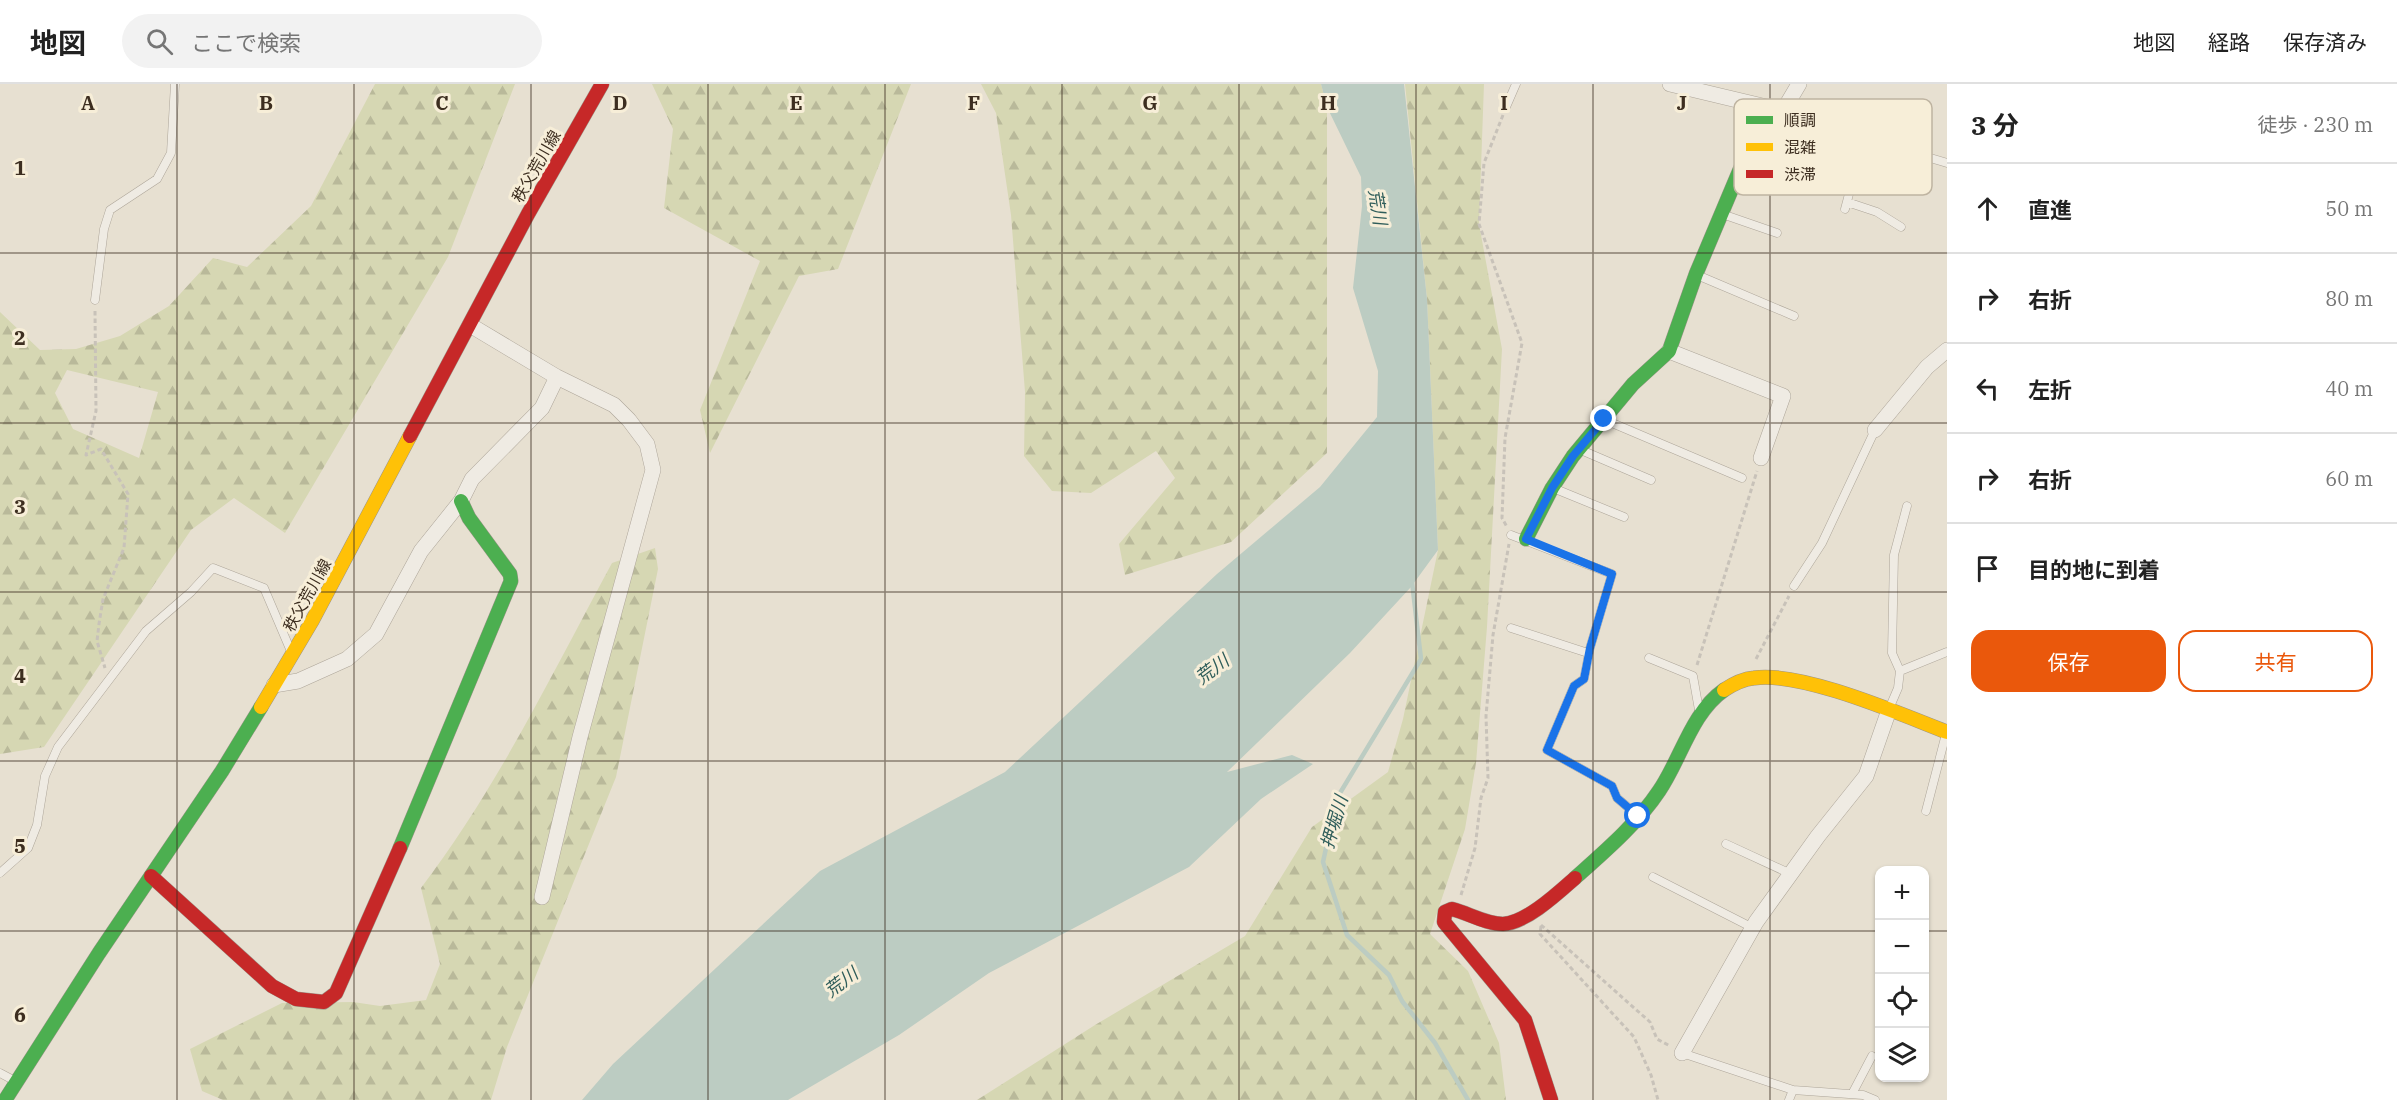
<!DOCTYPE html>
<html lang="ja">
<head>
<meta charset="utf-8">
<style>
  :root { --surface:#fff; --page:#f2f2f2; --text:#222; --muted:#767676; --line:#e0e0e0; --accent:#ea580c }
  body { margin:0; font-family:"IBM Plex Serif","Noto Sans JP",serif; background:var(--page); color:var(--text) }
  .controls { position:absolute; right:18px; bottom:18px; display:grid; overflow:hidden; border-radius:12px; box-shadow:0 2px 4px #0004 }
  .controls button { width:54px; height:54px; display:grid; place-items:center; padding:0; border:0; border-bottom:2px solid var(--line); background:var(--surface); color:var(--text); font:30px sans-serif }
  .stop { position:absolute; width:18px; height:18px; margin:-14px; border:4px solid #1a73e8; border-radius:50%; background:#fff }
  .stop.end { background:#1a73e8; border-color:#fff; box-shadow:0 2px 6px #0008 }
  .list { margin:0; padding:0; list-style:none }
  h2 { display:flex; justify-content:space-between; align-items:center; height:78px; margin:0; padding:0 24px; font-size:26px }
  h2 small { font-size:20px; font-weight:400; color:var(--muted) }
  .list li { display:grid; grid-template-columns:39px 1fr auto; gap:18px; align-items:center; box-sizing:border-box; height:90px; padding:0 24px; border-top:2px solid var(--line) }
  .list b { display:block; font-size:22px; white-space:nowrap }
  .list em { font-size:20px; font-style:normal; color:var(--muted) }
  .actions { display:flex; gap:12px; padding:18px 24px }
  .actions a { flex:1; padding:14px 0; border:2px solid var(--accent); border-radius:18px; text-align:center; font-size:21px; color:var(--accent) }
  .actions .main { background:var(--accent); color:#fff }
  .icon { flex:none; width:33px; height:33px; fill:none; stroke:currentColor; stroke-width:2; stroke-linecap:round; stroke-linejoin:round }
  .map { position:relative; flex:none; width:1947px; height:1016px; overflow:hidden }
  header { display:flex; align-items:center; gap:36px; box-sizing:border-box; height:84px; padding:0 30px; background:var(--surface); border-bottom:2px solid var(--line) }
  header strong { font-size:28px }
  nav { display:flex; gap:33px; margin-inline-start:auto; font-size:21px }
  .search { width:420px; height:54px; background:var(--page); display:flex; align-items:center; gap:15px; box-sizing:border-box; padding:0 21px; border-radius:33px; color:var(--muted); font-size:22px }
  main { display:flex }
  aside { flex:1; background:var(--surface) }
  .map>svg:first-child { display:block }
</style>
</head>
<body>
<header>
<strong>地図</strong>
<div class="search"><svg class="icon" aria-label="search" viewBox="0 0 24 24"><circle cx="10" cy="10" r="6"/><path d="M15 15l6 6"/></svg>ここで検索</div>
<nav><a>地図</a><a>経路</a><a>保存済み</a></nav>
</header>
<main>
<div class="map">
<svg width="1947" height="1016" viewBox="0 0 1947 1016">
  <defs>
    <pattern id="forest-firs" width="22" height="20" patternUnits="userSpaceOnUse" patternTransform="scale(1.5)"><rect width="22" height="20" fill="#d6d7b3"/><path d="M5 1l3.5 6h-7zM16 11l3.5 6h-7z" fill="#b9b99a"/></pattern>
  </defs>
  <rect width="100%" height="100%" fill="#e7e0d1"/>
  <path fill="url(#forest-firs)" fill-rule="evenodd" d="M375,0h140l-67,173 -163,276 -51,-35 -43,32 -147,217 -44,7v-442l40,38 36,-1 44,-13 49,-30 44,-48 34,9 64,-61zM67,286l91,22 -19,66 -66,-29 -18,-36z
    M652,0h259l-73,185 -39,7 -89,177 -10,-43 60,-149 -96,-53 9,-79z
    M981,0h340l6,23v346l-96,89 -106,33 -6,-31 56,-66 -19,-27 -65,42 -39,-2 -28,-35 1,-64 -14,-177 -15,-102z
    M1405,0h79l-5,140 23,125 -15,278 -11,136 -11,66 -35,105 38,37 31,72 7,57h-529l118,-75 150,-89 67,-109 76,-55 15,-53 35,-169 -11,-251z
    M655,464l3,21 -42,208 -109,270 -16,53h-268l-21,-9 -12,-42 92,-46 71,-1 27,4 46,-6 14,-36 -19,-76c76,-100 131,-214 191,-325z"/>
  <path fill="#bcccc2" d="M1321,0h83l23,215 11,251 -27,37 -61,66 -123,119 65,-17 21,9 -52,35 -72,68 -200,106 -90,62 -111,65h-206l31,-36 207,-193 185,-99 212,-198 103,-87 57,-70 1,-46 -25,-83 9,-82 -1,-29 -34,-70z"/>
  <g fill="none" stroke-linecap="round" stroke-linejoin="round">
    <path stroke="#bcccc2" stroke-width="4.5" d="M1412,498l9,77 -84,139 -14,64 24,73 42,40 13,26 33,42 33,57"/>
    <defs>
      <path id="lane" d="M1506,23l10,-23
        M1783,27l22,10 142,42
        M1847,118l30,10 24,15
        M1845,125l19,-71
        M1722,130l55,19
        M1697,191l97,41
        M95,216l9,-71 6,-19 47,-31 14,-26 4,-69
        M1605,336l137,58
        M1581,366l70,30
        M1553,404l71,29
        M1511,451l101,39 -22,74 -6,31 -10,7 -27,64 65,36 5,12 20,17
        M1794,502l28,-43 53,-113
        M1511,544l77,25
        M1649,574l44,18 6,34
        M1900,587l47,-19
        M1889,625l9,-21 2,-17 -8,-18 2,-98 13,-49
        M1926,727l20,-77
        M1726,760l65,30
        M0,789l28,-25 9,-23 8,-49 13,-29 88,-116 45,-39 22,-24 51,20 26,61
        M1653,793l100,51
        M1682,969l111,37 70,5 12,5
        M0,989l15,8
        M1852,1010l20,-38
        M1789,1016l4,-10"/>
      <path id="street" d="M1670,0l113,27 16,-27
        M470,241l87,52 57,28 15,15 18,24 6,26 -73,267 -38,160
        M1669,267l114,45 -22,62
        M1875,346l52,-63 20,-17
        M274,601l24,-4 49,-22 29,-25 45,-83 40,-50 11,-22 70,-71 15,-31
        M1682,969l74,-131 62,-86 48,-60 23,-66"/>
      <path id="fast" d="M1526,455l26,-51 21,-32 60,-72 36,-33 27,-77 48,-114 10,-54
        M400,764l111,-267 -1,-7 -41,-56 -8,-17
        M1575,794c29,-26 62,-54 84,-87 22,-32 32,-78 65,-101
        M5,1016l94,-147 123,-182 39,-64"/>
      <path id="slow" d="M1724,606c9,-6 19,-11 30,-12 48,-7 146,36 193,54
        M261,623l51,-86 98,-185"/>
      <path id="jam" d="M410,352l118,-222 74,-130
        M151,792l121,110 24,13 28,3 12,-9 64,-145
        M1551,1016l-26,-80 -81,-98 1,-10 7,-3c16,4 34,15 51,15 23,-1 55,-31 72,-46"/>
    </defs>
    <use href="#lane" stroke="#ada599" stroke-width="9"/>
    <use href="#street" stroke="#ada599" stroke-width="16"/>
    <use href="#fast" stroke="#9c958a" stroke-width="15"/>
    <use href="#slow" stroke="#9c958a" stroke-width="15"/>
    <use href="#jam" stroke="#9c958a" stroke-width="15"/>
    <path stroke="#c8c2b9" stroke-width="3" stroke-dasharray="4.5 3" stroke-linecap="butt" d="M1503,31l-19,48 -5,61 43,119 -17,95 -3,80 5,9
      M95,227l1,100 -10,44 15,-6 27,45 -4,54 -21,51 -4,25 -2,17 8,27
      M1756,575l33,-63
      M1697,581l60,-194
      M1461,811l14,-47 6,-50 7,-20 -2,-62 7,-81 16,-91
      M1541,841l109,97 7,17 13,7
      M1541,842l-1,8 94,103 17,38 7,25"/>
    <use href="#lane" stroke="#efebe3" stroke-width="8"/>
    <use href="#street" stroke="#efebe3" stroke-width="15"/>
    <use href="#fast" stroke="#4caf50" stroke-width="14"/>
    <use href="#slow" stroke="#ffc107" stroke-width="14"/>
    <use href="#jam" stroke="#c62828" stroke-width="14"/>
  </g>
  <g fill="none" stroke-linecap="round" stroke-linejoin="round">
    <path stroke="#1a73e8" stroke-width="8" d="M1604,335l-31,37 -21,32 -26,51 86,35 -22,74 -6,31 -10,7 -27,64 65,36 5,12 21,18"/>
  </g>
  <path fill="none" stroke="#3d2e20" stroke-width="1.5" stroke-opacity="0.55" d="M177,0v1016M354,0v1016M531,0v1016M708,0v1016M885,0v1016M1062,0v1016M1239,0v1016M1416,0v1016M1593,0v1016M1770,0v1016M0,169h1947M0,339h1947M0,508h1947M0,677h1947M0,847h1880M1924,847h23"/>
  <g text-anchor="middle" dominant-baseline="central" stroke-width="6" stroke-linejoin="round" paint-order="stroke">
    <g font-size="16" fill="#3d2e20" stroke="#f7eed8">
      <text transform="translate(536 82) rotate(-60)">秩父荒川線</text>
      <text transform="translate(307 511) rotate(-61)">秩父荒川線</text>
    </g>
    <g font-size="18" font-style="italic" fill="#2f5d5a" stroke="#f7eed8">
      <text transform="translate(1378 123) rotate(81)">荒川</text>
      <text transform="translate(1212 585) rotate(-37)">荒川</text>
      <text transform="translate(1334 738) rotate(-74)">押堀川</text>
      <text transform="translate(841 898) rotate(-37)">荒川</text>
    </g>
  </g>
  <rect x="1734" y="15" width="198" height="96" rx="9" fill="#f7eed8" stroke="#bfb4a1" stroke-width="1.5"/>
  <rect x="1746" y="32" width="27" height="8" fill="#4caf50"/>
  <rect x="1746" y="59" width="27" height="8" fill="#ffc107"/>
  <rect x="1746" y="86" width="27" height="8" fill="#c62828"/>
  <g font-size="16" fill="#3d2e20">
    <text x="1784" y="42">順調</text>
    <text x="1784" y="69">混雑</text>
    <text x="1784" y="96">渋滞</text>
  </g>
  <g font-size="20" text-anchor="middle" font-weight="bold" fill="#3d2e20" stroke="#f7eed8" stroke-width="6" stroke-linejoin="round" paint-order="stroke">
    <text x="88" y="26">A</text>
    <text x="266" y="26">B</text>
    <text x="442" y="26">C</text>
    <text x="620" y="26">D</text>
    <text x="796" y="26">E</text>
    <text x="974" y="26">F</text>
    <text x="1150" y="26">G</text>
    <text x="1328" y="26">H</text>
    <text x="1504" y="26">I</text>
    <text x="1682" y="26">J</text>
    <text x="20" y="91">1</text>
    <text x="20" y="261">2</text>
    <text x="20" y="430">3</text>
    <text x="20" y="599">4</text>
    <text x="20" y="769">5</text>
    <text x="20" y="938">6</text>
  </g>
</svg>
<div class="controls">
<button>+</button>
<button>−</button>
<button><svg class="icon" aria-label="locate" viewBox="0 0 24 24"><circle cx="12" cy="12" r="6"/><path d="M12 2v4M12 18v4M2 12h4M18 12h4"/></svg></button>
<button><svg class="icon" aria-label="layers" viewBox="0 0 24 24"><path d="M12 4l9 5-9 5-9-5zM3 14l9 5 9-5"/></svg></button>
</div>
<div class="stop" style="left:1638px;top:732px"></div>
<div class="stop end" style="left:1604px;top:335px"></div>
</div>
<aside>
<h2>3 分<small>徒歩 · 230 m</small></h2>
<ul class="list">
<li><svg class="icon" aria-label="ahead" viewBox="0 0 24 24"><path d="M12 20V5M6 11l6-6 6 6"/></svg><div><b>直進</b></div><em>50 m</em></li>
<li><svg class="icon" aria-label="right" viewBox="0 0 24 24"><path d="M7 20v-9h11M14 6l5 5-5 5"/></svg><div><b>右折</b></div><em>80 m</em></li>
<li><svg class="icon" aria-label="left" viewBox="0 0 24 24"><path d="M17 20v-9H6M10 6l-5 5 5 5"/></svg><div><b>左折</b></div><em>40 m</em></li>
<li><svg class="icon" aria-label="right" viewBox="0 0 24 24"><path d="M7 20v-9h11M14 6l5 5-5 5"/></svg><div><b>右折</b></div><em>60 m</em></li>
<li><svg class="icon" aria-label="arrive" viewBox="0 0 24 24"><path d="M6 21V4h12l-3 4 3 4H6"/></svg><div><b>目的地に到着</b></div></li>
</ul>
<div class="actions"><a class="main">保存</a><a>共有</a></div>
</aside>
</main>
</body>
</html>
